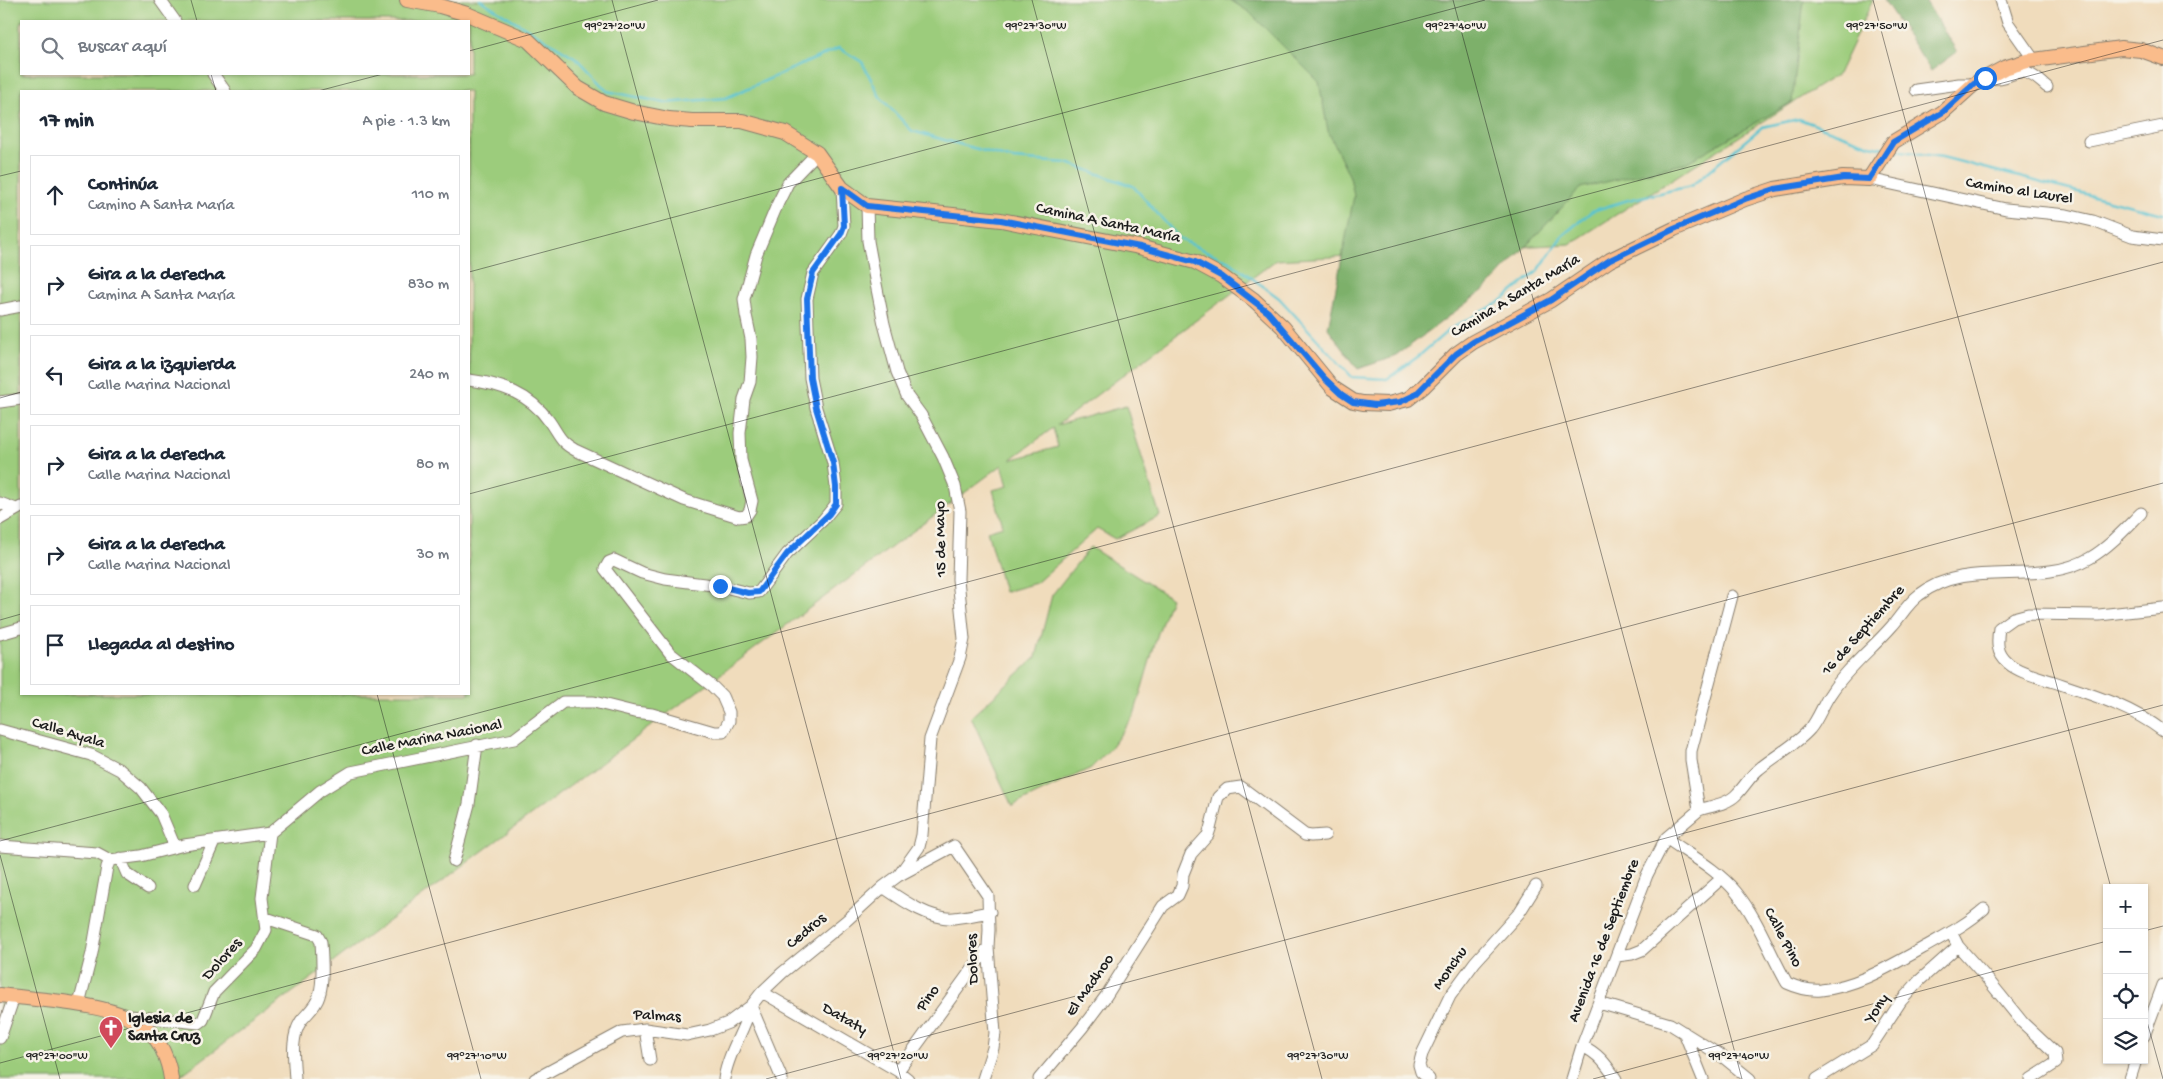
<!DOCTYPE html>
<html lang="es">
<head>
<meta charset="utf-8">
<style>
  :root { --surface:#fff; --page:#f2f2f3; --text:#1f2937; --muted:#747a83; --line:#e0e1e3 }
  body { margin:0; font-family:"Gochi Hand",sans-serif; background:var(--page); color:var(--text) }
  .controls { position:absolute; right:15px; bottom:15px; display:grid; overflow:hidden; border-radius:0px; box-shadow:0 1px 4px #0004 }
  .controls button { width:45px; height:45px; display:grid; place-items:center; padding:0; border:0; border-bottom:1px solid var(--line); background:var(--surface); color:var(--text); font:25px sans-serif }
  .stop { position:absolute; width:15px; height:15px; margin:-11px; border:4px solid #1a73e8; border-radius:50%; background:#fff }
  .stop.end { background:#1a73e8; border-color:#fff; box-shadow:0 1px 5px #0008 }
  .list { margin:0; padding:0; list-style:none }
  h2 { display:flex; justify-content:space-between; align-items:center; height:65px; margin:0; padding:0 20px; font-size:21px }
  h2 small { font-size:16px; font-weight:400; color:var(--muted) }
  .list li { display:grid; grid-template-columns:32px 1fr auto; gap:15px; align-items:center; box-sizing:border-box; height:80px; margin:0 10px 10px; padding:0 10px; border:1px solid var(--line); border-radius:0px }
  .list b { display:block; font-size:19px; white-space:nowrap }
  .list p { margin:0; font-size:16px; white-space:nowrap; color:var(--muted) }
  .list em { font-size:16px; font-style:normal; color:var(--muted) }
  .icon { flex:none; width:28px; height:28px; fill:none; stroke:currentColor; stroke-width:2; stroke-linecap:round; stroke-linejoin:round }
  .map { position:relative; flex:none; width:2163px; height:1079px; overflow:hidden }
  .search { position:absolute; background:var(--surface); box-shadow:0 1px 4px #0004; left:20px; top:20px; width:450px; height:55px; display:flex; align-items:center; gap:12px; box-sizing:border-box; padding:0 18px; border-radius:0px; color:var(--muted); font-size:19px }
  .panel { position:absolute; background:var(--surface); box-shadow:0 1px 4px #0004; left:20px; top:90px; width:450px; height:605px; border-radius:0px }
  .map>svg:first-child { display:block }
</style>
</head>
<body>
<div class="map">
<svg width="2163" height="1079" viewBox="0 0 2163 1079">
  <rect width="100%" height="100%" fill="#f7f3e8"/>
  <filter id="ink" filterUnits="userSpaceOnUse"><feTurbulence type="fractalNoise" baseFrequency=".02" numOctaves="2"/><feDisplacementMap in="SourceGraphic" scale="10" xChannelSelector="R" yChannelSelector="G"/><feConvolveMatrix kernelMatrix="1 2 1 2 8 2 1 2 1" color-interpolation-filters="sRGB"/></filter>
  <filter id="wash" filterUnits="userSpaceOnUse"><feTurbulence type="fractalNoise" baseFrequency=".0096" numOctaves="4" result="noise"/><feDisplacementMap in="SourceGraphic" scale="20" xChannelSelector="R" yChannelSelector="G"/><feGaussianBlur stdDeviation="1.12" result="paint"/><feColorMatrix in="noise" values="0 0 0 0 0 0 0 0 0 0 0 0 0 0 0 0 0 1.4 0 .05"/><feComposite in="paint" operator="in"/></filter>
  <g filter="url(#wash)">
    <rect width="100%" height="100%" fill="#f0dcbc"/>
    <path fill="#9ccc7b" stroke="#5c744c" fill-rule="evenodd" d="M0,0h1873l-35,74 -268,170 -294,16 -219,165 69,-19 34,110 -45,23 -18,-10 -61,54 -32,9 -17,-61 16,-5 -10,-36 15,-4 -6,-21 -826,614h-176zM21,21h448v53h-448zM21,91h448v603h-448zM1053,428l5,19 -48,13z
      M1090,547l81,51 -13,35 -24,82 -24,34 -19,19 -79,38 -41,-89 65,-60 16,-62z"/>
    <path fill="#7db06b" stroke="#4c6644" d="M1230,0h574l-12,102 -108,62 -104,24 -91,98 -93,70 -38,13 -30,-41 26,-132 -4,-19 -22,-46 -9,-49 -70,-70z
      M1884,0h41l32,52 -26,19z"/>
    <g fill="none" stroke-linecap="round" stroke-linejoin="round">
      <path stroke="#57c3d1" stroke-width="2.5" d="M480,0l96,58 31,33 58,12 61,-5 113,-50 23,14 18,35 32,34 101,28 54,4 66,23 47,53 50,23 49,36 73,79 35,2 32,-23 31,-27 50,-27 38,-31 24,-35 30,-25 36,-11 63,-14 71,-59 37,-8 71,26 15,3
        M1895,150l47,7 221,57"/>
    </g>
  </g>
  <g filter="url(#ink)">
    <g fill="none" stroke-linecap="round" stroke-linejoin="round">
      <defs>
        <path id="minor" d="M160,0l15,21
          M2001,0l7,23 26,37
          M213,74l12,17
          M1985,78c32,5 29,-22 62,9
          M1916,90l43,-6h15
          M2089,141l74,-15
          M1869,179l137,30 61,6 26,6 39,15 31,4
          M867,206l1,35 7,38 9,45 13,48 10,24 14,19 22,42 12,29 5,25 -2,68 6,60 -4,19 -30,81 -8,96 -3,12 -20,28
          M0,310l21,-4
          M469,380c32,4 61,14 80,41 10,14 10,20 26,29l109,50 55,17 7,-1 4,-6 2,-9 -11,-41 -1,-27 4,-34 6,-17 2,-25 -1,-18 -5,-24 -2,-16 12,-44 22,-52 10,-20 29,-30
          M0,402l21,-3
          M0,503l16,6
          M0,519l21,-12
          M2163,608l-64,7 -71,-1 -15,4 -14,10c-2,14 -3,25 9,35 11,10 32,14 46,19 39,13 76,24 109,49
          M0,634l21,-6
          M0,730l91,25 29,15 21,18 20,26 14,33
          M1699,810c12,-4 29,-6 38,-16 8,-8 13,-18 22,-25 17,-14 37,-24 51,-40 9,-11 13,-25 21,-36 16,-25 41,-44 61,-67 9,-10 16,-23 27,-31 50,-39 118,-6 171,-37 19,-11 35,-29 51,-45
          M1666,838c24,17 52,32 70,54 22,27 34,62 51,91 11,5 21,8 34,7 37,-4 69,-24 102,-42 21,-12 43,-23 61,-39
          M0,846l97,7 13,7 31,-4 43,-11 86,-12 50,-42 31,-19 163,-33 49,-37h31l40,10 18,2 62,18h9l6,-11v-9l-7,-16 -9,-9 -43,-34 -65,-84 4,-7 5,-2 28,13 23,6 55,7 29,7 10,-1 28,-38 36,-34 13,-16v-17l-3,-24 -17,-55 -6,-30 -3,-79 6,-26 28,-39 3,-8 -2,-38
          M120,858l7,16 21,14
          M454,861l15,-57 8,-59
          M195,885l19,-43
          M883,887c19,13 47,33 71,31 12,-1 24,-4 36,-6
          M266,918l51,17 4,7c1,16 3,39 -2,54 -3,11 -12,17 -18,25 -11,17 -7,40 -6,58
          M1951,932l7,14 27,30 38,47 32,30 1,10 -25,16
          M1617,956l15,-2 10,-4 80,-72
          M762,992l136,79 10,8
          M1599,1003l71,21 53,33 27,22
          M79,1004l13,-51 15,-86 3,-7
          M751,1006l31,73
          M130,1016l69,7 4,-3 11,-28 42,-43 10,-19 -4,-32 8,-65
          M645,1029l5,31
          M1684,1032l19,47
          M2144,1036l19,-51
          M0,1038l14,-41
          M1582,1046c16,7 24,18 34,33
          M898,1071l90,-124
          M535,1079l87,-47 23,-3 42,6 23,-5 18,-7 23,-17 11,-14 20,-19 65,-53 36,-33 15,-11 56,-30 34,50 1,34 -1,17 7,86 -2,15 -10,31
          M724,1079c4,-26 20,-48 27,-73
          M1039,1079l43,-51 24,-32 57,-90 15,-11 4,-9 1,-12 8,-20 17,-19 2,-6 8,-32 9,-8 14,-2 64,48 6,1 14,-1
          M1429,1079l-8,-7 -2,-7 3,-11 28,-58 25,-34 44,-49 17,-27
          M1572,1079l10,-33 65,-171 19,-37 33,-28 -8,-50v-9l41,-155
          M1817,1079l55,-34 29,-44 19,-21 38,-34
          M2130,1079l6,-19"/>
        <path id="major" d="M407,0l33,6 27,8 61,26 50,48 26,15 30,9 35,7 23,2h50l43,12 32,20 25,35 25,18 134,14 138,27 56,15 26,14 33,24 29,27 50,61 20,13 10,2 25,1 20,-5 15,-12 33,-33 17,-12 78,-42 59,-40 64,-31 71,-30 30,-10 68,-11 26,1 24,-37 50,-30 31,-28 30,-16 23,-7 94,-13 20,2 22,8
          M0,995c38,5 117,8 146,33 14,11 23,34 25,51"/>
      </defs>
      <use href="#minor" stroke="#867c6c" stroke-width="13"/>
      <use href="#major" stroke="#867c6c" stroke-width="16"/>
      <use href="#minor" stroke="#fff" stroke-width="11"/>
      <use href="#major" stroke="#fabc8b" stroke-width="14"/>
    </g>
  </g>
  <g fill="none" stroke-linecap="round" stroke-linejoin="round" filter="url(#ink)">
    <path stroke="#1a73e8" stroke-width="6" d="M720,586l28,7 11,-1 28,-38 42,-40 7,-10v-17l-3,-24 -17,-55 -6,-30 -3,-79 6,-26 28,-39 3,-8 -2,-38 25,18 134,14 139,27 55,15 26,14 47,36 56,66 17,16 12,8 22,3 25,-3 15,-7 41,-41 17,-12 78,-42 59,-40 64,-31 71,-30 30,-10 69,-11 25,1 24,-37 50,-30 31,-28 11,-6"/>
  </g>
  <path fill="none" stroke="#1c1c1c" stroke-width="1" stroke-opacity="0.45" d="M191,0l6,21M612,0l289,1079M1032,0l290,1079M1453,0l289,1079M1873,0l238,888M469,51l189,-51M211,74l5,17M318,91l65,-17M0,176l21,-5M469,272l1016,-272M0,398l21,-6M469,494l1694,-454M0,620l21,-6M377,694l104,385M0,841l2163,-579M0,855l60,224M2144,931l19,-5M2144,1011l19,68M0,1063l2163,-580M766,1079l1397,-374M1593,1079l514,-138"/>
  <defs>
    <symbol id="church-pin" viewBox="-11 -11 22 30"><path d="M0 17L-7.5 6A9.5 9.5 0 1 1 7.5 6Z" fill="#d1495b" stroke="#f7f3e8"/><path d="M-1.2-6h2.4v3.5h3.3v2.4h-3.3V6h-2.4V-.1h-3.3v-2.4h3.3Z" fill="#fff"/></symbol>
  </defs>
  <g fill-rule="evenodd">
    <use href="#church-pin" x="97" y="1014" width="28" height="38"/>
  </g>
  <g text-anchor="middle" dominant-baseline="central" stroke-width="5" stroke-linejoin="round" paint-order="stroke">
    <g font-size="16" fill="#1c1c1c" stroke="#f7f3e8">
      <text transform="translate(2019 192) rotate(9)">Camino al Laurel</text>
      <text transform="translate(1108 224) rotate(12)">Camina A Santa María</text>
      <text transform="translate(1516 297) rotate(-31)">Camina A Santa María</text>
      <text transform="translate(942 539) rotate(-91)">15 de Mayo</text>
      <text transform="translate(1864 631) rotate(-48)">16 de Septiembre</text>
      <text transform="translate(68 734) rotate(17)">Calle Ayala</text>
      <text transform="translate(432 739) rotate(-11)">Calle Marina Nacional</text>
      <text transform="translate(807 932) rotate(-40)">Cedros</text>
      <text transform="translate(1782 938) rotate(62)">Calle Pino</text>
      <text transform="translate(1605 941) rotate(-69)">Avenida 16 de Septiembre</text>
      <text transform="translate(974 959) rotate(-92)">Dolores</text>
      <text transform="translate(223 960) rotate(-48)">Dolores</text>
      <text transform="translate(1451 969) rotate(-55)">Monchu</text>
      <text transform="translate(1091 986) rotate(-55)">El Madhoo</text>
      <text transform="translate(929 999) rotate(-54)">Pino</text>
      <text transform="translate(1878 1009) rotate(-57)">Yony</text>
      <text transform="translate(657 1017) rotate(3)">Palmas</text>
      <text transform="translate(844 1020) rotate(30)">Dataty</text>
    </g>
    <g font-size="16" font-weight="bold" fill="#1c1c1c" stroke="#f7f3e8" text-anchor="start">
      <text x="128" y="1019">Iglesia de<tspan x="128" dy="18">Santa Cruz</tspan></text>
    </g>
  </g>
  <g font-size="12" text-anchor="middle" fill="#1c1c1c" stroke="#f7f3e8" stroke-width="5" stroke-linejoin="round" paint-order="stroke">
    <text x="615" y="29">99°27'20"W</text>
    <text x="1036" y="29">99°27'30"W</text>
    <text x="1456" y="29">99°27'40"W</text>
    <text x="1877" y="29">99°27'50"W</text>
    <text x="57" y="1059">99°27'00"W</text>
    <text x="477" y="1059">99°27'10"W</text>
    <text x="898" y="1059">99°27'20"W</text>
    <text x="1318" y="1059">99°27'30"W</text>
    <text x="1739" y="1059">99°27'40"W</text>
  </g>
</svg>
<div class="controls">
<button>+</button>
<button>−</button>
<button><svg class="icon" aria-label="locate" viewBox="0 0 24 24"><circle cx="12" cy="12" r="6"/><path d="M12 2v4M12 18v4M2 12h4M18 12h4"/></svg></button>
<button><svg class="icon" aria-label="layers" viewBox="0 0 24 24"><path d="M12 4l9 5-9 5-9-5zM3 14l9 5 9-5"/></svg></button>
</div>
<div class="stop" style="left:1985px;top:78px"></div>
<div class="stop end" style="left:720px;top:586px"></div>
<div class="search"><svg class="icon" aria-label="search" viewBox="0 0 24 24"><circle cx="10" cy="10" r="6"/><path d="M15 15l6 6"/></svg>Buscar aquí</div>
<section class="panel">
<h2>17 min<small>A pie · 1.3 km</small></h2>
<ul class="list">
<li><svg class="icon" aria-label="ahead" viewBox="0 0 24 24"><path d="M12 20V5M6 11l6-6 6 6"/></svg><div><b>Continúa</b><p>Camino A Santa María</p></div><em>110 m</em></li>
<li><svg class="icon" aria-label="right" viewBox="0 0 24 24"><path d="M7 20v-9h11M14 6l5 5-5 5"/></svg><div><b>Gira a la derecha</b><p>Camina A Santa María</p></div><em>830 m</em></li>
<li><svg class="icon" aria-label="left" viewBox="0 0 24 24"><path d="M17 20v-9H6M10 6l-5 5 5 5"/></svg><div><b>Gira a la izquierda</b><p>Calle Marina Nacional</p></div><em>240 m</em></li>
<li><svg class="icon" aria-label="right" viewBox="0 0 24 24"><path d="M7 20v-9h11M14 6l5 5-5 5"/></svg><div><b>Gira a la derecha</b><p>Calle Marina Nacional</p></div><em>80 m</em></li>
<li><svg class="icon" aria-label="right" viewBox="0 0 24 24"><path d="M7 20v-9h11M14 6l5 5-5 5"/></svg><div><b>Gira a la derecha</b><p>Calle Marina Nacional</p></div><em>30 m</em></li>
<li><svg class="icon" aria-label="arrive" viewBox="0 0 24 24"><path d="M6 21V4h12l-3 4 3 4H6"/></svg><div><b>Llegada al destino</b></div></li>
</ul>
</section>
</div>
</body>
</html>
